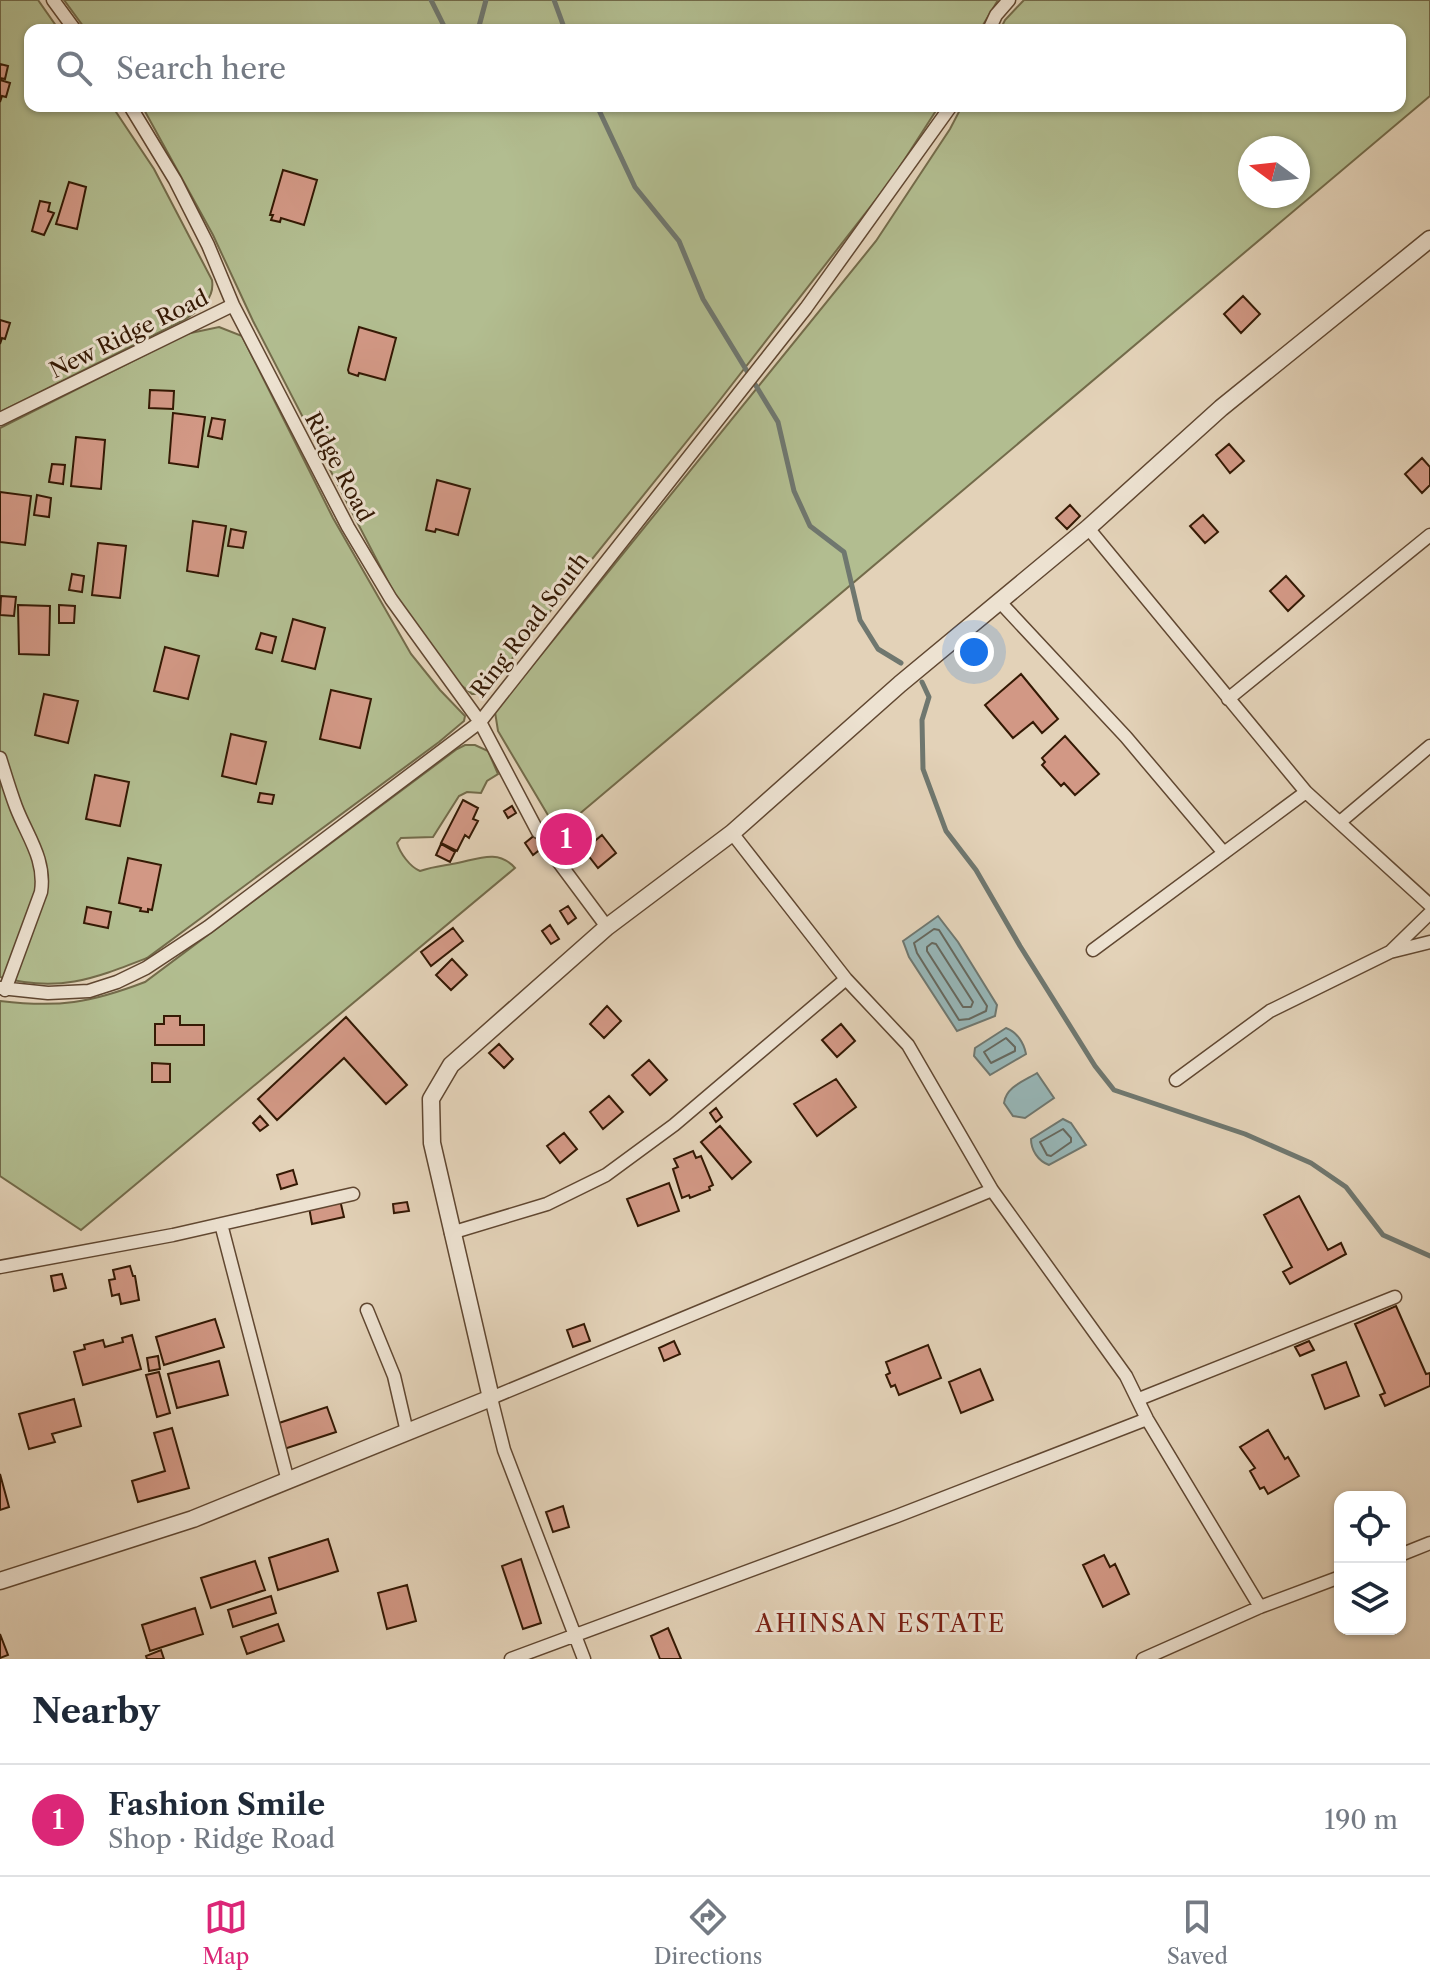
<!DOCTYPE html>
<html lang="en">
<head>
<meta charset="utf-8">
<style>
  :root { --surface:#fff; --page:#f2f2f3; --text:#1f2937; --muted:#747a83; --line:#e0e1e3; --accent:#db2777 }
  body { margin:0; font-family:"Libre Caslon Text",serif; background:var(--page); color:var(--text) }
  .controls { position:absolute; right:24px; bottom:24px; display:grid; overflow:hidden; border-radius:16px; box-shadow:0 2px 6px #0004 }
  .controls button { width:72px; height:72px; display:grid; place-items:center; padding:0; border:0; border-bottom:2px solid var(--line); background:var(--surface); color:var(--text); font:40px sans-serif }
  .compass { position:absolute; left:1238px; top:136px; width:72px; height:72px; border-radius:50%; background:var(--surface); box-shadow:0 2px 6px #0004; rotate:285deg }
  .you { position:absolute; left:974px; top:652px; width:28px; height:28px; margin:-20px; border:6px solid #fff; border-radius:50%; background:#1a73e8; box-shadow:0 0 0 12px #1a73e833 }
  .badge { display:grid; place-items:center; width:52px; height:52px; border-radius:50%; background:var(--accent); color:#fff; font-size:26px; font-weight:700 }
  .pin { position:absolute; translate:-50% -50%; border:4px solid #fff; box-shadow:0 2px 8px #0006 }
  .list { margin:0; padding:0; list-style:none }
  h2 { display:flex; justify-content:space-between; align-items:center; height:104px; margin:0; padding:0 32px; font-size:34px }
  h2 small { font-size:26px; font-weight:400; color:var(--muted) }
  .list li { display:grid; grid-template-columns:52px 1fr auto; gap:24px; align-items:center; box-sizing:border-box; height:112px; padding:0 32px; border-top:2px solid var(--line) }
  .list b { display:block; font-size:30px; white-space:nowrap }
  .list p { margin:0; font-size:26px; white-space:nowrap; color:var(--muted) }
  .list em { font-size:26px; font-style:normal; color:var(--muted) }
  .icon { flex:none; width:44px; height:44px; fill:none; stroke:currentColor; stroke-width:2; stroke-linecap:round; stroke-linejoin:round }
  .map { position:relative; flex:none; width:1430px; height:1659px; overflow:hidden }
  .search { position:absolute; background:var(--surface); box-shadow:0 2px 6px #0004; left:24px; right:24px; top:24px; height:88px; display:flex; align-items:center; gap:20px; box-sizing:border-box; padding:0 28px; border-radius:16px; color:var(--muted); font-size:30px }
  .sheet { height:216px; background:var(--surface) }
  nav { display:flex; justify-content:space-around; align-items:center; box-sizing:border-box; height:112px; border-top:2px solid var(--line); background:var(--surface); font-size:22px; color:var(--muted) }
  nav a { display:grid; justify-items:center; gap:4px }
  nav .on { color:var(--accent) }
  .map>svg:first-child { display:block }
</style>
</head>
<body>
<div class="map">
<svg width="1430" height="1659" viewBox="0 0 1430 1659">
  <rect width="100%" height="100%" fill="#e3d2b8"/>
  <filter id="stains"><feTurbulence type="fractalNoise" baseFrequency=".0025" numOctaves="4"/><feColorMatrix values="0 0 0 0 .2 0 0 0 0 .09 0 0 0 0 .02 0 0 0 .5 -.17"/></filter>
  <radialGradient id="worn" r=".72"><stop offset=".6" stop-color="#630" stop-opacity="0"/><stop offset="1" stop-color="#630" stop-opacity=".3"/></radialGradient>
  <path fill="#b2bd90" stroke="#736b4a" stroke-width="2" fill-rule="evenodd" d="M0,0h38l21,30h-29v76h82l42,63 58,111c3,19 -12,29 -26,39l-186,93z
    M64,0h934l-18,30h-894z
    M1024,0h406v96l-872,736 -60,-101 -3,-19 381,-471 74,-112 12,-23h438v-76h-400l5,-10zM1250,148h48v48h-48z
    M142,106h797l-47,73 -176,226 -230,286 -7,3h-7l-16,-13 -59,-82 -144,-278 -40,-86z
    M219,327l23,9 91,182 78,136 29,36 25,26 -1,5 -25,21 -292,216c-54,21 -89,35 -147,19v-549l186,-94z
    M465,745h10l13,6 10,23 -11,7 -6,12 -14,-1 -8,4 -26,41 -32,1 -4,5c3,10 13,24 23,28 11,-4 20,-5 32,-7 22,-3 45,-17 63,4l-434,362 -81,-54v-175c59,7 90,2 145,-19l312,-233z"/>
  <path fill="#97b6b7" stroke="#6f776f" stroke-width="2" d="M938,916l20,26 39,63 -2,11 -38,15 -48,-74 -6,-16z
    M1006,1028c11,4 18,15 20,26l-36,21 -16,-19 1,-8z
    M1037,1073l17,25 -29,20 -12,-2 -9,-13c2,-16 20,-22 33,-30z
    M1063,1119l8,4 15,22 -37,20c-11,-4 -18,-15 -18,-26z"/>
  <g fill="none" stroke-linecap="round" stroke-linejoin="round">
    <path stroke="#66685e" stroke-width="2" d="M934,929l5,1 48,76 -1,5 -17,8 -10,1 -42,-67 -3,-10z
      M932,943l4,1 37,58 -2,5h-8l-36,-56v-4z
      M1006,1038l9,9v4l-24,12 -7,-11z
      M1063,1129l8,9v4l-20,14 -4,-1 -7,-13z"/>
    <path stroke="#6f776f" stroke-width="5" d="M431,0l15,30
      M554,0l11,30
      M478,30l8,-30
      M597,106l38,81 44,54 24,58 75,123 16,69 16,35 34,26 16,68 18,29 23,14
      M922,682l7,15 -7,23 1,49 23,62 30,39 44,76 75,120 19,24 131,44 66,29 35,24 37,48 47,21"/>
  </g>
  <path fill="#d29885" stroke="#341904" stroke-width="2" d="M0,64l8,2 -3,13 -5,-1z
    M0,80l10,3 -4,14 -4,-1 -2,6z
    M283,170l34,10 -13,45 -23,-7 -1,4 -9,-2 2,-5h-3z
    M69,182l17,5 -9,42 -21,-5z
    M40,201l10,2 -2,8 6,2 -10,22 -12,-4z
    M1243,296l17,18 -19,19 -17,-19z
    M0,320l10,3 -5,16 -3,-1 -2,6z
    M359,327l37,11 -11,42 -26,-7 -1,3 -9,-3 -1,-3z
    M150,390l24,1 -1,18 -24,-1z
    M173,413l32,4 -7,50 -29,-4z
    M212,418l13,2 -3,19 -14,-3z
    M76,437l29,3 -4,49 -30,-3z
    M1229,444l15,17 -14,12 -14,-18z
    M1422,458l8,9v18l-8,8 -17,-19z
    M52,464l13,1 -2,19 -14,-2z
    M437,480l33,9 -12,46 -22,-6 -1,3 -9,-2z
    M0,492l31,4 -6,49 -25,-3z
    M37,495l14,3 -2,19 -15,-2z
    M1070,505l10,11 -13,13 -11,-11z
    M1203,515l15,17 -13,11 -15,-17z
    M193,521l33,5 -8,50 -31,-5z
    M231,529l15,3 -3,16 -15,-2z
    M98,543l28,3 -6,52 -28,-3z
    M72,574l12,2 -2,16 -13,-2z
    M1286,576l18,20 -16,15 -18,-20z
    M1,596l15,1 -2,19 -14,-1z
    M18,605l32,1 -1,49 -30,-1z
    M59,605l16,1 -1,17h-15z
    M293,619l32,9 -10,41 -33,-8z
    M261,633l15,4 -4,16 -16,-4z
    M165,647l34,9 -11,43 -34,-8z
    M1021,674l37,45 -16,14 -9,-11 -20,16 -28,-33z
    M331,690l40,9 -11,49 -40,-9z
    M44,694l34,7 -10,42 -33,-8z
    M231,734l35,8 -10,42 -34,-8z
    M1065,736l34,38 -24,21 -11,-12 -3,3 -19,-21 3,-3 -3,-4z
    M95,775l34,7 -9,44 -34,-7z
    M260,793l14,2 -2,9 -14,-2z
    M463,800l15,8 -5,11 5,2 -9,17 -4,-3 -8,16 -16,-8z
    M512,806l4,7 -8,5 -4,-7z
    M546,826l9,12 -22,17 -8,-12z
    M602,835l14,18 -18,15 -14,-18z
    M441,844l14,8 -5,10 -14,-7z
    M128,858l33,7 -9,45 -4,-1v3l-8,-1 1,-3 -22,-5z
    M568,906l8,12 -8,6 -8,-13z
    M87,907l24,5 -3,16 -24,-5z
    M550,925l9,14 -8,5 -9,-13z
    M453,928l10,13 -32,25 -10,-14z
    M452,959l15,16 -16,15 -15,-15z
    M607,1006l14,15 -17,17 -14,-14z
    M164,1016h16v9h24v20h-49v-21h9z
    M346,1017l61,68 -21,19 -42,-46 -67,62 -19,-21z
    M841,1024l14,17 -18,16 -15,-17z
    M499,1044l14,15 -9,9 -15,-15z
    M649,1060l18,20 -17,15 -18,-20z
    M152,1063l18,1v18h-18z
    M836,1079l20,28 -39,29 -23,-32z
    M609,1096l14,16 -20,17 -13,-17z
    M716,1108l6,9 -6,5 -6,-9z
    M260,1116l8,9 -8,6 -7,-8z
    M720,1126l31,36 -19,17 -31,-37z
    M564,1133l13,16 -17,14 -13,-17z
    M693,1151l3,7 5,-2 12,29 -4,2 1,3 -20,8 -1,-3 -7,3 -9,-29 5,-2 -4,-8z
    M293,1170l4,14 -16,5 -4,-14z
    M669,1183l10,28 -41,15 -11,-27z
    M1299,1196l29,54 13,-7 5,11 -56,30 -7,-12 9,-5 -28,-52z
    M340,1200l4,17 -32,7 -3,-17z
    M407,1202l2,9 -15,2 -1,-9z
    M130,1266l3,10h2l4,24 -18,4 -2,-10 -7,2 -3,-16 6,-1 -2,-9z
    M62,1274l4,14 -12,3 -3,-15z
    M1396,1306l30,68 4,-1v13l-45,20 -5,-11 5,-2 -30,-69z
    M215,1319l9,28 -60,18 -8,-28z
    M584,1324l6,17 -17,6 -6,-17z
    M132,1335l9,34 -58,16 -9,-33 11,-3 -1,-4 19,-5 2,7 18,-5 -1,-4z
    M674,1341l6,13 -16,7 -5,-13z
    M1309,1341l5,9 -14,6 -5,-9z
    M928,1345l13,33 -42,17 -4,-10 -4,2 -5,-12 4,-2 -4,-11z
    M158,1356l2,13 -11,2 -2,-13z
    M219,1361l9,34 -51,13 -9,-34z
    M1346,1362l13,34 -34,13 -13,-34z
    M980,1369l13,31 -32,13 -12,-31z
    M159,1372l11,41 -13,4 -11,-42z
    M74,1399l7,27 -29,8 3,8 -26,7 -10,-35z
    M327,1407l9,25 -52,17 -8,-25z
    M172,1428l17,60 -51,14 -6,-21 33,-10 -11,-38z
    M1268,1430l17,29 3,-2 11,19 -31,18 -4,-7 -4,2 -10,-18 5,-3 -15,-21z
    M0,1474l9,33 -9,3z
    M563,1506l6,21 -16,5 -7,-20z
    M328,1539l10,32 -60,19 -9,-32z
    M1104,1555l6,12 5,-3 14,30 -26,13 -20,-42z
    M521,1559l20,64 -18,6 -21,-63z
    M255,1561l10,29 -54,18 -10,-30z
    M407,1585l9,36 -29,8 -9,-36z
    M271,1596l5,17 -43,14 -5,-17z
    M195,1608l8,26 -53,17 -8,-26z
    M278,1624l6,17 -37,13 -6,-17z
    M668,1628l13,31h-21l-9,-23z
    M0,1634l8,21 -8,3z
    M161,1650l3,9h-17l-1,-3z"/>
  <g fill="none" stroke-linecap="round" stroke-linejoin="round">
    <defs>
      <path id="minor" d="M53,0l22,30
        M989,30l7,-15 13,-15
        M130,106l45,74 33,65 25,60 115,222 43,72 89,123 58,110
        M0,419l233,-114
        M1088,528l218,264 124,113
        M999,601l127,136 98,116
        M1228,699l202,-164
        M0,758c5,16 10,33 16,49 11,29 30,52 25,85l-36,98
        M1340,822l90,-76
        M732,833l114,146 62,66 84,145 134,186 21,43 113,188
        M546,845l61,82
        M1430,913l-40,39 40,-10
        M1093,950l213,-158
        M0,988l48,5 41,-2 28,-9 29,-14 62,-41 272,-205 326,-414 145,-202
        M1176,1080l94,-69 120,-59
        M221,1224l67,257
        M451,1233l96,-29 59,-29 68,-50 172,-146
        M0,1267l173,-32 180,-41
        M367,1310l27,66 13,56
        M1139,1399l256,-102
        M1400,1555l30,-12
        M511,1659l386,-143 250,-97
        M584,1659l-80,-209 -13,-52 501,-208
        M1143,1659l117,-52 80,-30"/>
      <path id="tertiary" d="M0,1581l193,-62 298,-121 -59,-255 -1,-44 20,-34 156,-138 125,-94 168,-149 188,-156 133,-120 209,-169"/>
    </defs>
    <use href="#minor" stroke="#604731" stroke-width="15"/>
    <use href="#tertiary" stroke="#604731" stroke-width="19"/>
    <use href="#minor" stroke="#ede2d1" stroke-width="12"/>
    <use href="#tertiary" stroke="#ede2d1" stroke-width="16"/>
  </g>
  <g text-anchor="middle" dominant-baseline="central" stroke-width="6" stroke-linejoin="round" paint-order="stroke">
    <g font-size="22" fill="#341904" stroke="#ede2d1">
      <text transform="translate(129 334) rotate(-26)">New Ridge Road</text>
      <text transform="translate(339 467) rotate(62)">Ridge Road</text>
      <text transform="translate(530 625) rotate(-52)">Ring Road South</text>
    </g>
    <g font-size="24" letter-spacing="2" fill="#7a1f14" stroke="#ede2d1">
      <text x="881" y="1623">AHINSAN ESTATE</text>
    </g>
  </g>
  <rect width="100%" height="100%" filter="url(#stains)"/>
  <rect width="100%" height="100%" fill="url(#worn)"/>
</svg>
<div class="controls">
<button><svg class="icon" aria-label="locate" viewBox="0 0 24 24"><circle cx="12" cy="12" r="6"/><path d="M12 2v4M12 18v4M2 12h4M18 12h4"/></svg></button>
<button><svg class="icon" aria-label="layers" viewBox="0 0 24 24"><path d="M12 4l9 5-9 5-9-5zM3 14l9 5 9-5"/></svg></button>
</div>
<svg class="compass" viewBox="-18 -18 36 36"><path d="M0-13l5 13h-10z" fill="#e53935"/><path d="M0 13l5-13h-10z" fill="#747a83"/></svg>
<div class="you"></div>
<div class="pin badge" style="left:566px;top:839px">1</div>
<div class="search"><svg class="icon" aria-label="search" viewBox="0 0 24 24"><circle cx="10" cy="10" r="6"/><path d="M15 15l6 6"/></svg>Search here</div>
</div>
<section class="sheet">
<h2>Nearby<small></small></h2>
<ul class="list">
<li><span class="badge">1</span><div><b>Fashion Smile</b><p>Shop · Ridge Road</p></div><em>190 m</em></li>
</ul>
</section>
<nav>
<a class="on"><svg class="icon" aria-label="map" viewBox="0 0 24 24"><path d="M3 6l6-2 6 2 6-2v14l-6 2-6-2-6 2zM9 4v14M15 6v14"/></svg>Map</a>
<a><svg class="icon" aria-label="directions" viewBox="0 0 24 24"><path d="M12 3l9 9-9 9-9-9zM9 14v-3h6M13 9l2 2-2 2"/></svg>Directions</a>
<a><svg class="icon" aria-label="saved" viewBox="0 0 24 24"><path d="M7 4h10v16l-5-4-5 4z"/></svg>Saved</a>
</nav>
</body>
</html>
